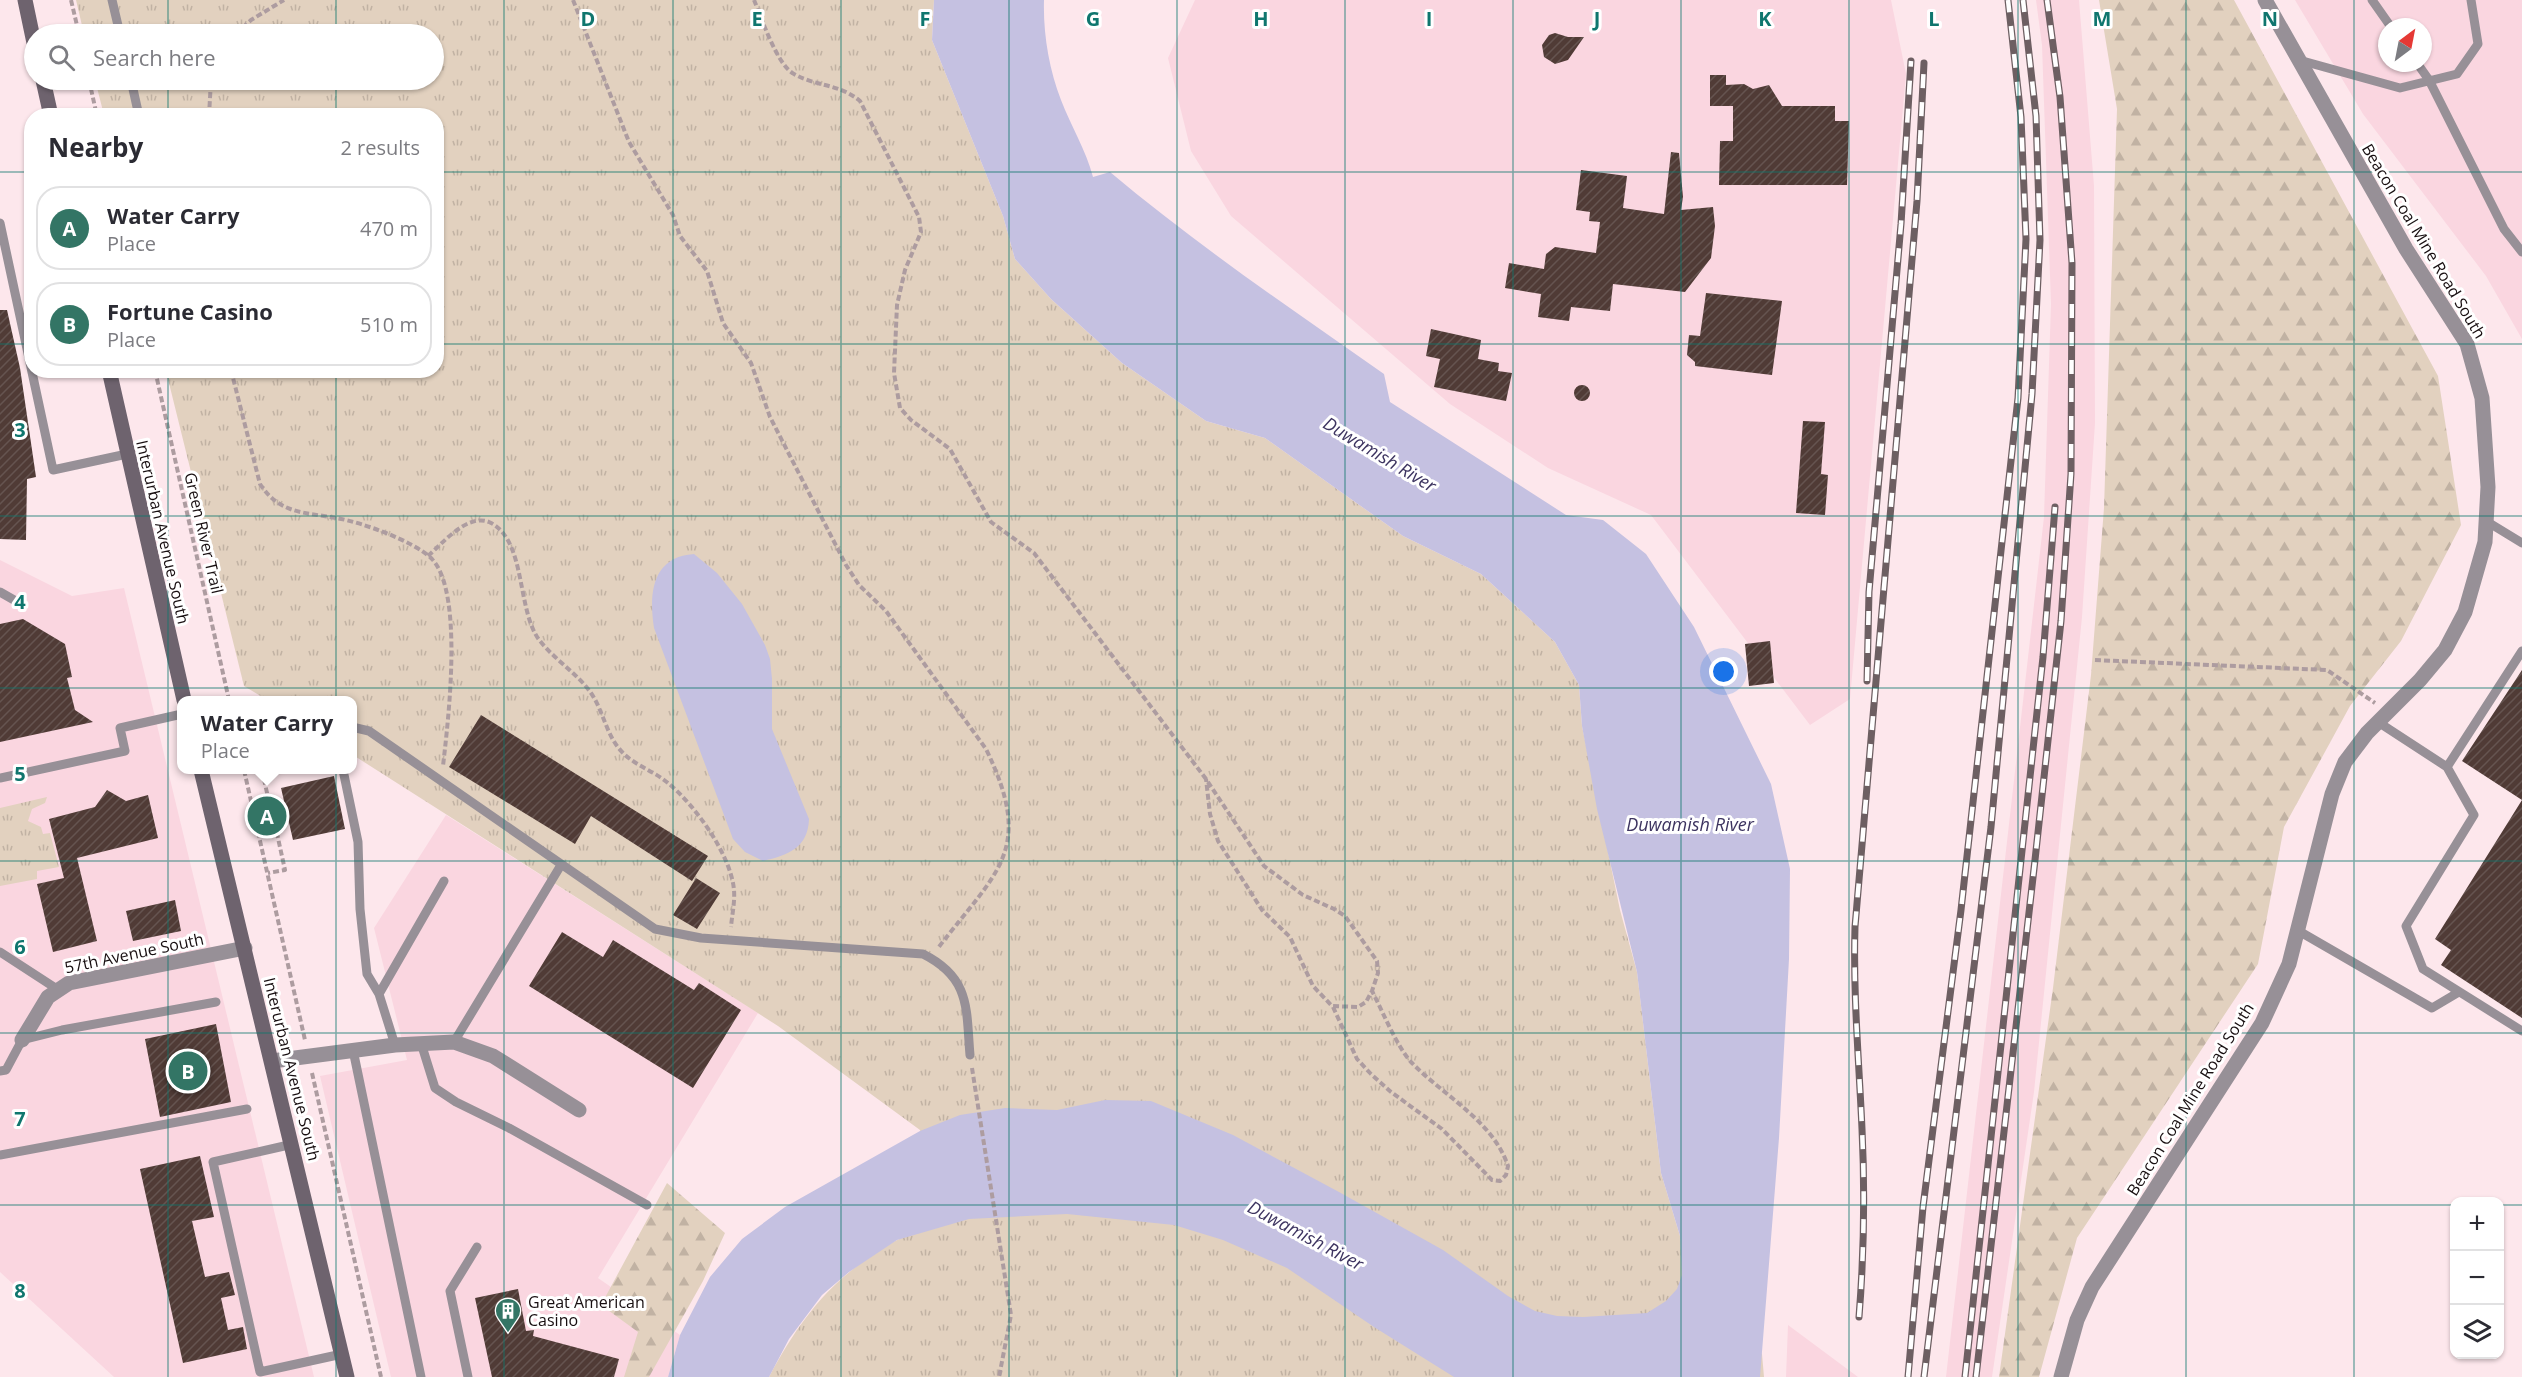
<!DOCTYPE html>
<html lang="en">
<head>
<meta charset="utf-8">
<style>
  :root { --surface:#fff; --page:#f2f2f3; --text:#2b2b33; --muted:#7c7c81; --line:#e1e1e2; --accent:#337565 }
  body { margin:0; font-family:"Open Sans",sans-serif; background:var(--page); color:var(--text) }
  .controls { position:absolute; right:18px; bottom:18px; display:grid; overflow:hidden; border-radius:12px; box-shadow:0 2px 4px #0004 }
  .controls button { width:54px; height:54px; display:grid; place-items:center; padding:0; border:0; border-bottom:2px solid var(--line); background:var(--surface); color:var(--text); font:30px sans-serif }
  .compass { position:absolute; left:2378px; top:18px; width:54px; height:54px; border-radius:50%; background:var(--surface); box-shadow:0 2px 4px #0004; rotate:32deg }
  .you { position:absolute; left:1724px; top:672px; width:21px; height:21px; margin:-15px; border:4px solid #fff; border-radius:50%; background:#1a73e8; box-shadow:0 0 0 9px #1a73e833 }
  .badge { display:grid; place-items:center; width:39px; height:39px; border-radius:50%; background:var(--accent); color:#fff; font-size:20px; font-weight:700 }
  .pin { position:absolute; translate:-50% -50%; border:3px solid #fff; box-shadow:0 2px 6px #0006 }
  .popup { position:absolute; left:177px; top:696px; width:180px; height:78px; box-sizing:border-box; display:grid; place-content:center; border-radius:12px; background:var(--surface); filter:drop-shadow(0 2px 4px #0005); font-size:20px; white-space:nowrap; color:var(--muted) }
  .popup b { font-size:22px; color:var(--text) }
  .popup::after { content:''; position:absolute; left:50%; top:100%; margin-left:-12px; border:12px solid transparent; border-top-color:var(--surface) }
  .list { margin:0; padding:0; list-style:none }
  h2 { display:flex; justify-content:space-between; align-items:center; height:78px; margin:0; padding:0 24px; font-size:26px }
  h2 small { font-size:20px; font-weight:400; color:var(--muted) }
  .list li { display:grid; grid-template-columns:39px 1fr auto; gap:18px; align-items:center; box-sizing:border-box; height:84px; margin:0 12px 12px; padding:0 12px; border:2px solid var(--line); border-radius:24px }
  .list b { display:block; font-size:22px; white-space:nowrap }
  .list p { margin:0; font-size:20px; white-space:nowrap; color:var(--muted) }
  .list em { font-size:20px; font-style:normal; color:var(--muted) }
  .icon { flex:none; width:33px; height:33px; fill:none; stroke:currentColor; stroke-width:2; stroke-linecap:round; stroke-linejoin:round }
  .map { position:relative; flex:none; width:2522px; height:1377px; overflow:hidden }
  .search { position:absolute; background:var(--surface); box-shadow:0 2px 4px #0004; left:24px; top:24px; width:420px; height:66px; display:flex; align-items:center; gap:15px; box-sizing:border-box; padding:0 21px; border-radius:33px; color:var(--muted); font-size:22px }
  .panel { position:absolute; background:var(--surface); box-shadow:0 2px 4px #0004; left:24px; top:108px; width:420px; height:270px; border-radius:24px }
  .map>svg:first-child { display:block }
</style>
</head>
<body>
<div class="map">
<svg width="2522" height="1377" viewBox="0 0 2522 1377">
  <defs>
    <pattern id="grass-tufts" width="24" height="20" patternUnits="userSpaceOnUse" patternTransform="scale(1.5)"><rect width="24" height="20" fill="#e2d1bf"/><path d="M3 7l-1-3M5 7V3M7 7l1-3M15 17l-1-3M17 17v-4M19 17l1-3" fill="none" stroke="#c1b2a3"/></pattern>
    <pattern id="forest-firs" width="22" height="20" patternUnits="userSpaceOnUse" patternTransform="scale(1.5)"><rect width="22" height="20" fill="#e2d1bf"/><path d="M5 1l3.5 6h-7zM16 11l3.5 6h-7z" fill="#c1b2a3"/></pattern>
    <pattern id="building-hatch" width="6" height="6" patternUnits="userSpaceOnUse" patternTransform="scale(1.5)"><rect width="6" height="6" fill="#503b36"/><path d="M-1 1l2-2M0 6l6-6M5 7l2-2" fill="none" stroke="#655450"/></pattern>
  </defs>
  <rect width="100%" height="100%" fill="#fde7ec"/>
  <path fill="#fad6e0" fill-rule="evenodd" d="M1195,0h696l15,74 -56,625 -40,26 -159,-210 -103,-47 -98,-64 -219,-188 -40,-65 -23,-93z
    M2036,0h43l15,186 1,237 -13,194 -48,475 -42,285h-46l98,-860 7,-213 -9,-259z
    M2295,0h227v339l-36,-63 -123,-162zM2387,27h36v36h-36z
    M0,560l72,36 52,-8 190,789h-200l-114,-105z
    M446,815l312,198 -160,265 82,57 -12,42h-277l-71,-301 87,-16 -33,-132z
    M1788,1325l70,52h-72z"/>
  <path fill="url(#grass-tufts)" d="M76,0h858l-2,40 71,176 12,43 36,40 71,64 84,58 59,17 138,98 78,38 74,68 24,43 3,41 38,184 17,62 24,201 19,63 82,118 2,23h-995c32,-60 65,-102 126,-136 11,-6 27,-9 39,-13l-14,-98 -142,-104 -425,-271 -1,-55h-85l-23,-14 -78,-315 270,-1v-254l-332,-1 -9,-35h339v-46h-350z
    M47,797l-2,6 -13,6 -4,12 13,6 2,7 7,-1 9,34 -22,4v8l-37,7v-78z"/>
  <path fill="url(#forest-firs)" d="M2099,0h135l204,376 23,149 -60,116 -51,65 -66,121 -26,137 -181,274 -38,139h-40l54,-389 38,-313 13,-167 13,-399z
    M667,1183l58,50 -22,48 -54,96h-25l14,-45 -37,-27z"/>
  <path fill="#c5c1e1" d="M934,0h110c-1,33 5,69 17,100 10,26 25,50 32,77l17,-5c87,73 181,137 274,202l6,28 176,113 37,5 43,34 48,73 77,157 19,85 -1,90 -10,179 -19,239h-306l-80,-50 -87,-59 -64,-28 -49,-15 -107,-11 -98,5 -72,21 -48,32 -27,23 -33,44 -20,38h-101l12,-42 30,-58 32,-38 43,-32 135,-76 40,-16 45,-7 52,2 48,-10 46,1 82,34 106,57 104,58 65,46 27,15 22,5 26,1 64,-4 19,-12 11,-12 5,-14 -2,-39 -19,-63 -24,-201 -40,-163 -15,-83 -3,-41 -24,-43 -74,-68 -78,-38 -138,-98 -59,-17 -84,-58 -71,-64 -36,-40 -12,-43 -71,-176z
    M694,554l23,19 25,31 23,41 5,14 2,20v50l37,90c-1,29 -21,36 -46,42l-18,-9 -12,-13 -79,-211c-5,-33 -3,-71 40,-74z"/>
  <path fill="url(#building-hatch)" d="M1555,33l13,4h16l-16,23 -13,4 -11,-7 -2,-12 7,-10z
    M1710,75h16v10l18,-1 9,5 16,-4 13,21h53v15h14l-2,64h-128l1,-44h13v-35h-23z
    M1671,152l8,1 4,44 -2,13 32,-3 2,19 -4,32 -26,34 -72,-8 -3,27 -39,-4 -2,14 -31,-4 3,-23 -36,-6 4,-25 35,6 2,-15 9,-7 41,6 4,-31 -11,-1 1,-9 -14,-2 5,-40 46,6 -4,32 41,6z
    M1706,293l76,8 -10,74 -77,-9v-4l-8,-7 2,-20 11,1z
    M0,310h7l13,58 16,109 -9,2 -1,61 -26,-1z
    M1431,329l50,11 -3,19 21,4 -1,8 14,2 -6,28 -72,-14 6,-28 -14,-3z
    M1574 393a8 8 0 1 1 16 0a8 8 0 1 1-16 0Z
    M1803,421l22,1 -4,52 7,1 -3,40 -29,-2z
    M23,619l42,25 7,33 -5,1 8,32 18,12 -93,20v-118z
    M1770,641l4,42 -25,3 -4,-42z
    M2522,670v348l-81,-53 10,-15 -16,-11 87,-139 -60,-39z
    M481,715l227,141 -16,25 -101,-65 -16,28 -126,-77z
    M334,776l11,53 -52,11 -12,-52z
    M107,790l19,11 22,-6 10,43 -81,20 20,83 -44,11 -16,-68 27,-6 -15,-59 46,-12z
    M696,878l24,15 -23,36 -24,-14z
    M175,900l6,31 -48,10 -7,-30z
    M562,932l41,25 10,-17 81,50 5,-7 42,27 -48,78 -164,-102z
    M216,1024l15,78 -71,15 -15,-78z
    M200,1156l14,61 -22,4 13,56 24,-5 6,23 -14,3 7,32 15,-3 4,22 -64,14 -43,-194z
    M518,1289l8,42 8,-1 -1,6 86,23 -5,18h-122l-17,-79z"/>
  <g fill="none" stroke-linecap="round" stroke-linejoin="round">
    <path stroke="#ad9ca0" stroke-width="4" stroke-dasharray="6 3" stroke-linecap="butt" d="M71,0l8,34
      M573,0l56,142 44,73 7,21 27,35 16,52 28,40 19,54 76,148 13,20 27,26 100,138c49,101 12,121 -48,199
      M754,0c8,19 23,65 40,74 23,13 44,9 66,27l59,116 2,15 -16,38 -8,35 -3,68 6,35 11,12 39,29 41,73 43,31 172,226 58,87 39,29 31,14 11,7 32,45 1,12 -6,18 -6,11 -8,5 -26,-1 -19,-20 -23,-49 -28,-27 -44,-69 -8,-27 -4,-35
      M236,34l15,-14 33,-20
      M89,80l8,36
      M209,116l2,-36
      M155,370l74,330
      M231,370l29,114c20,30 43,28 76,34 25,4 78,23 96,41 32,34 16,163 11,207
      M428,556c14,-12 39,-43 61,-34 38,17 27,89 51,119 15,19 37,32 51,52 13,19 15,43 32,60 13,13 31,18 45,30 27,22 63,72 66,107 1,12 -2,25 -3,37
      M2095,660l232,10 48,33
      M244,770l61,270
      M262,770l7,32 9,-2 6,27 -8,2 9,41 -17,3
      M253,806l16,-4
      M259,833l17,-4
      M1333,1007l24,52 14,15 20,18 51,37 50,51 8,1 6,-6 2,-9c-15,-45 -64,-70 -96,-103 -14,-14 -30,-53 -40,-72
      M972,1068l39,247 -12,62
      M312,1073l69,304"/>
    <path stroke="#979097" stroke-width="9" d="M112,0l8,34
      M2372,0l19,27
      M2299,60l101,28 57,-14 21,-30 -7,-44
      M2417,63l12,17 75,149 18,23
      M131,80l8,36
      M0,223l53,247 74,-16
      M2486,521l36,22
      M0,592l14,8
      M2378,722l69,45 27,48 -68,111 17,43 99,62
      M352,727l17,4 286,198 46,9 222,16c48,24 43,55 47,101
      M2447,767l75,-116
      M343,770l15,72 2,67 7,65 12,20
      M0,778l125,-27 -5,-23 62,-14
      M2297,930l135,78 27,-16
      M0,952l57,37
      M454,1042l107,-177
      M421,1043l14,45 21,14 53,26 138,77
      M395,1045l-16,-51 65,-113
      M353,1050l68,327
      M0,1071l6,-1 16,-30 40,-10 154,-28
      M293,1144l-80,18 47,210 82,-18
      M0,1155l247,-46
      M468,1377l-18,-86 27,-44"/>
    <path stroke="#979097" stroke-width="15" d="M22,1040l26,-43 21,-14 176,-35
      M272,1061l123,-16 59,-3 39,14 86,54
      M2061,1377l16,-57 15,-33 170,-264 27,-59 43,-170 13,-32 22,-29 53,-53 25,-30 20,-38 20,-70 3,-55 -6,-89 -15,-54 -61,-95 -141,-249"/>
    <path stroke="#6e636e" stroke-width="15" d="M25,0l9,43
      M43,80l8,36
      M109,370l75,330
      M201,770l146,607"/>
    <defs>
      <path id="rail" d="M1867,681l2,-89 32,-368 10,-163
        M1859,1317c5,-63 6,-125 3,-188 -3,-68 -9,-134 -7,-202l62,-726 7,-138
        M1908,1377l15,-170 38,-297 57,-512 8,-159 -5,-122 -13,-117
        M1924,1377l67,-550 41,-433 8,-154 -4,-124 -13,-116
        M1965,1377l78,-720 12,-150
        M1976,1377l59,-517 26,-239 10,-147 1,-211 -12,-166 -13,-97"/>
    </defs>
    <use href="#rail" stroke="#6d5f62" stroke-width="7"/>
    <use href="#rail" stroke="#fff" stroke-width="4.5" stroke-dasharray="14" stroke-linecap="butt"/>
  </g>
  <path fill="none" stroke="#0f766e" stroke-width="1.5" stroke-opacity="0.55" d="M168,0v34M336,0v34M504,0v1377M673,0v1377M841,0v1377M1009,0v1377M1177,0v1377M1345,0v1377M1513,0v1377M1681,0v1377M1849,0v1377M2018,0v1377M2186,0v1377M2354,0v1377M168,80v36M336,80v36M0,172h32M436,172h2086M0,344h32M436,344h2086M168,370v1007M336,370v1007M0,516h2522M0,688h2522M0,861h2522M0,1033h2522M0,1205h2454M2500,1205h22"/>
  <defs>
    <symbol id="building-pin" viewBox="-11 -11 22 30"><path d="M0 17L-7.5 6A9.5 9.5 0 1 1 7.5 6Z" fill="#337565" stroke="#fff"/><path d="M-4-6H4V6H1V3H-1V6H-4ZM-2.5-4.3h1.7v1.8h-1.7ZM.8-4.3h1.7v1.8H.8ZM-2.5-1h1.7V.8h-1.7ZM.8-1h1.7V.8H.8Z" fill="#fff"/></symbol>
  </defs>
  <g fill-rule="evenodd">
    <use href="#building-pin" x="493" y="1296" width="30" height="40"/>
  </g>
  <g text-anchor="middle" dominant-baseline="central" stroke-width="6" stroke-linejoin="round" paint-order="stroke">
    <g font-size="16" fill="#170e10" stroke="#fff">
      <text transform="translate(2424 241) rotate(59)">Beacon Coal Mine Road South</text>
      <text transform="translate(163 532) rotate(77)">Interurban Avenue South</text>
      <text transform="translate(204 533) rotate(77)">Green River Trail</text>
      <text transform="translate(134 953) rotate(-12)">57th Avenue South</text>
      <text transform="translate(292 1069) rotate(76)">Interurban Avenue South</text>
      <text transform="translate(2190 1099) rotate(-58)">Beacon Coal Mine Road South</text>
    </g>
    <g font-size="16" fill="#170e10" stroke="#fff" text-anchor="start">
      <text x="528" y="1302">Great American<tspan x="528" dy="18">Casino</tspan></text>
    </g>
    <g font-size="18" font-style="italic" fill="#3d3460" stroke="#fff">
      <text transform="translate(1380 454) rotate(31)">Duwamish River</text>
      <text x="1690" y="824">Duwamish River</text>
      <text transform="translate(1306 1235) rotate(28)">Duwamish River</text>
    </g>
  </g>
  <g font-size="20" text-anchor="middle" font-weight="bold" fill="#0f766e" stroke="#fff" stroke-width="6" stroke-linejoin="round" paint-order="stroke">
    <text x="588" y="26">D</text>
    <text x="757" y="26">E</text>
    <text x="925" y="26">F</text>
    <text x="1093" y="26">G</text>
    <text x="1261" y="26">H</text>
    <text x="1429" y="26">I</text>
    <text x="1597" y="26">J</text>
    <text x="1765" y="26">K</text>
    <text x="1934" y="26">L</text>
    <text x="2102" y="26">M</text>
    <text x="2270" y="26">N</text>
    <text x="20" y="437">3</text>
    <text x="20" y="609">4</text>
    <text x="20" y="781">5</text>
    <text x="20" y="954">6</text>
    <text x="20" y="1126">7</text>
    <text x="20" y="1298">8</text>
  </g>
</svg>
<div class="controls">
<button>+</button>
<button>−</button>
<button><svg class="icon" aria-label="layers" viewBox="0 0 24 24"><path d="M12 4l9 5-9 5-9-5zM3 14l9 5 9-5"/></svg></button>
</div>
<svg class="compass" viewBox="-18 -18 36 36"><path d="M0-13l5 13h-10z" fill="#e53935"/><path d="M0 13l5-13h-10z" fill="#7c7c81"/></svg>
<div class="you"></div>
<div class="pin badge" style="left:267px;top:816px">A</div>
<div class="popup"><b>Water Carry</b>Place</div>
<div class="pin badge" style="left:188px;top:1071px">B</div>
<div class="search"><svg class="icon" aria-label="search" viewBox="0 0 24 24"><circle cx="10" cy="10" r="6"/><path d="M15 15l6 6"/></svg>Search here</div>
<section class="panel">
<h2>Nearby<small>2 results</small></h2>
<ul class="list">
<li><span class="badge">A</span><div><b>Water Carry</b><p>Place</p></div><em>470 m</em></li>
<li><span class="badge">B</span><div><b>Fortune Casino</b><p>Place</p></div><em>510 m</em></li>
</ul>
</section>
</div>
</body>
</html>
